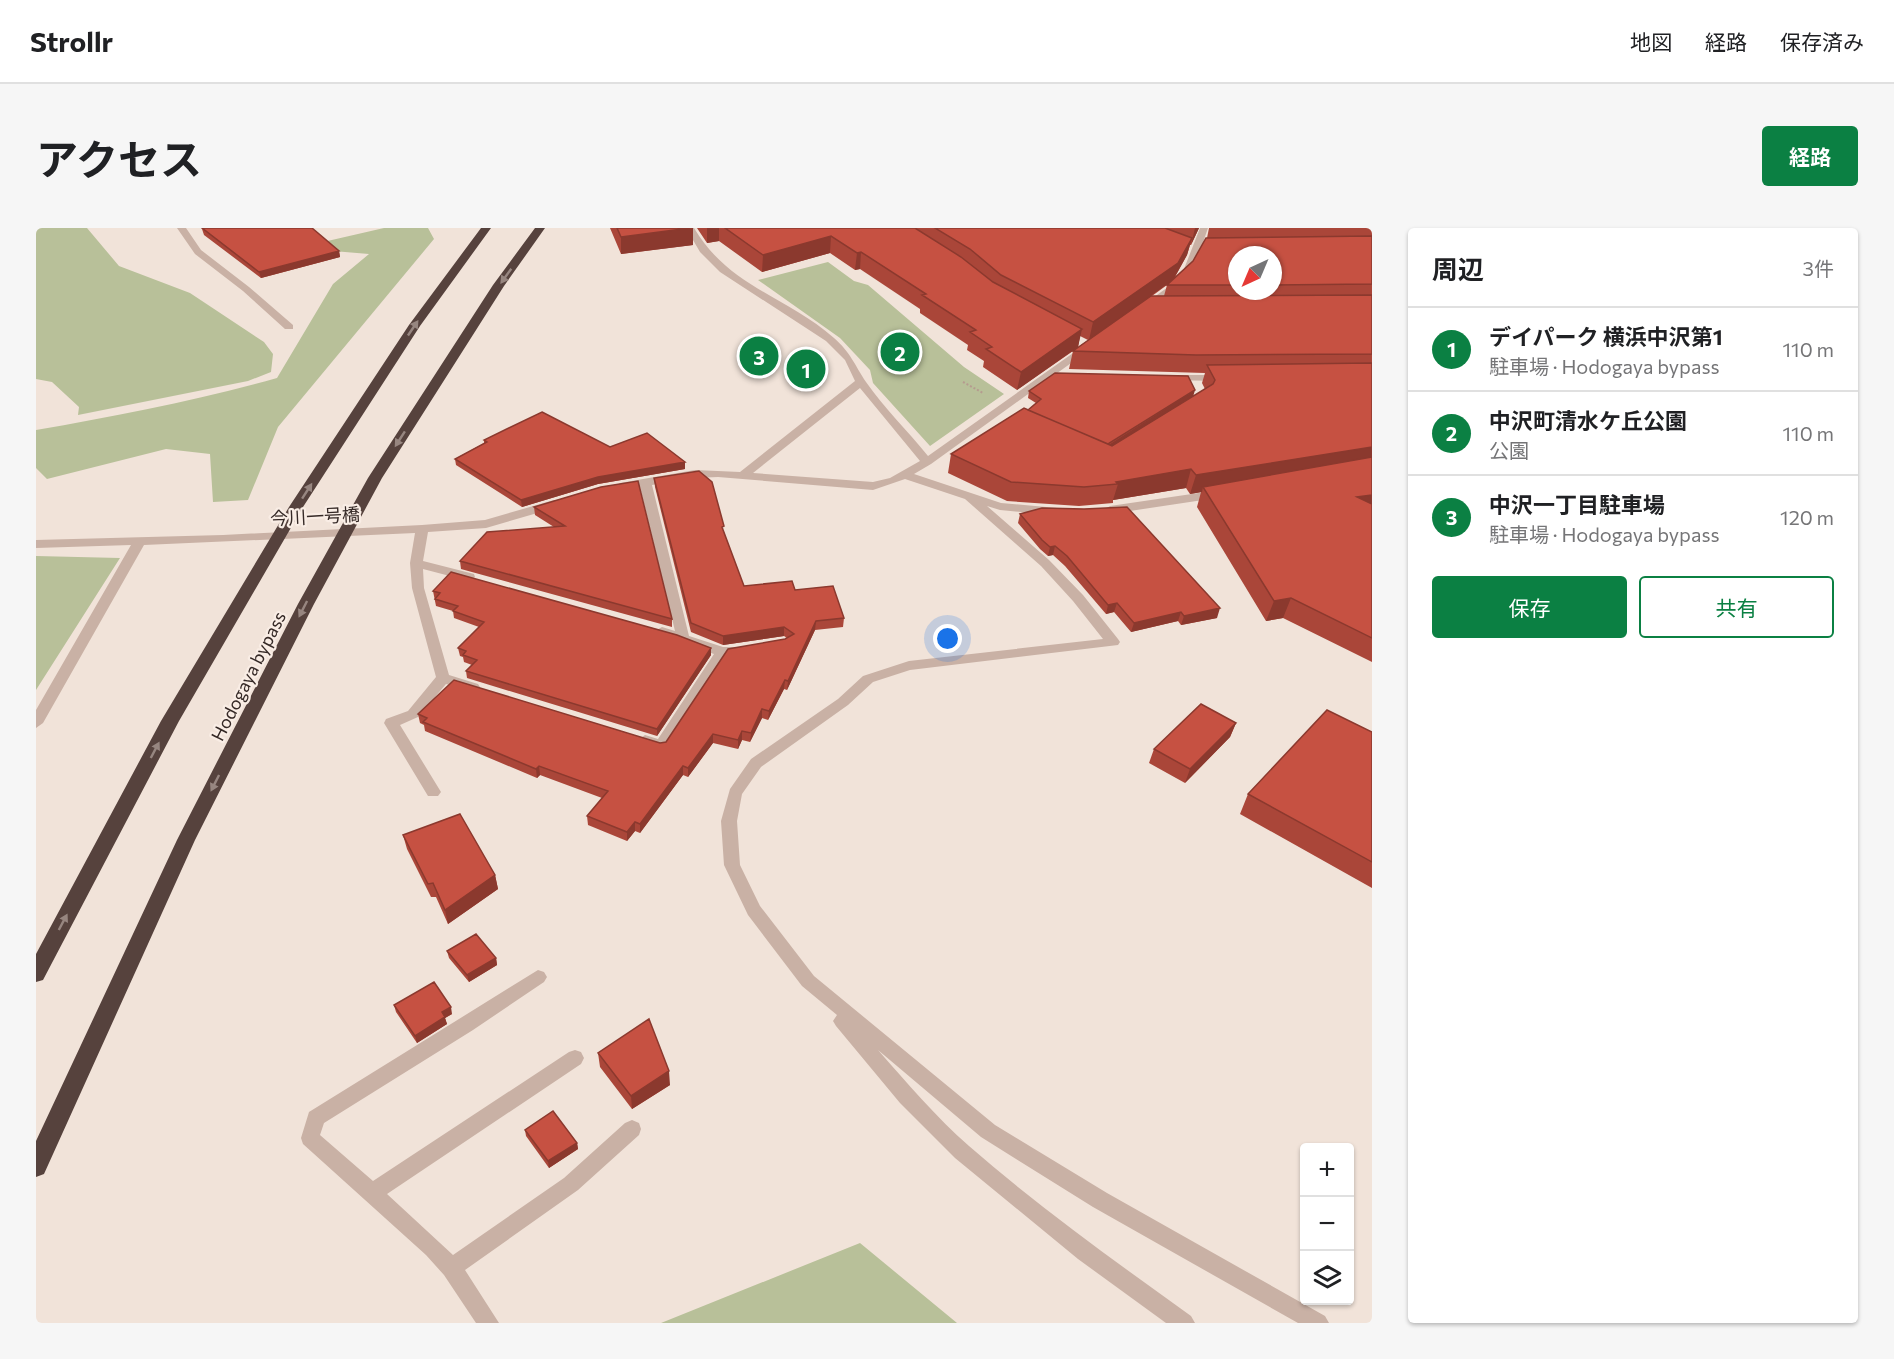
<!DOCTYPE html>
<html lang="ja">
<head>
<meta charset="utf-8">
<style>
  :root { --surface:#fff; --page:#f6f6f6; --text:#202124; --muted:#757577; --line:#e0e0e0; --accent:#0b8043 }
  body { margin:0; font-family:Commissioner,"Noto Sans JP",sans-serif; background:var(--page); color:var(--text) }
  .controls { position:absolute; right:18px; bottom:18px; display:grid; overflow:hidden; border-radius:6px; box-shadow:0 2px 4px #0004 }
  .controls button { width:54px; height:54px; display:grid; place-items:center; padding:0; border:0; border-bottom:2px solid var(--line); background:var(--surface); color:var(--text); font:30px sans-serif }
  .compass { position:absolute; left:1192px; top:18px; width:54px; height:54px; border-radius:50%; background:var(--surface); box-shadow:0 2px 4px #0004; rotate:224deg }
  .you { position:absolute; left:912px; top:411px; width:21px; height:21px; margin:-15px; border:4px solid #fff; border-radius:50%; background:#1a73e8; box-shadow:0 0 0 9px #1a73e833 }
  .badge { display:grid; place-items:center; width:39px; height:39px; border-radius:50%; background:var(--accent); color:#fff; font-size:20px; font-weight:700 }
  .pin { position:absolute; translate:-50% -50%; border:3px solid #fff; box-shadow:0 2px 6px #0006 }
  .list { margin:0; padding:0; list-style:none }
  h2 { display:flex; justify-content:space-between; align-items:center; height:78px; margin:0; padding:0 24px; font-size:26px }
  h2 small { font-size:20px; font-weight:400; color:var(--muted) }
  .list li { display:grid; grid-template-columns:39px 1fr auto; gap:18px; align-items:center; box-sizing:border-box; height:84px; padding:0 24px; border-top:2px solid var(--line) }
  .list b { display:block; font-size:22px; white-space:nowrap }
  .list p { margin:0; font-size:20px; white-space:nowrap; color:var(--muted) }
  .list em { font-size:20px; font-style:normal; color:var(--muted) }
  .actions { display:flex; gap:12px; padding:18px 24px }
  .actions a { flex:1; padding:14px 0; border:2px solid var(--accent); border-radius:6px; text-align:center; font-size:21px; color:var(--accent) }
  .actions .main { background:var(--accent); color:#fff }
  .icon { flex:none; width:33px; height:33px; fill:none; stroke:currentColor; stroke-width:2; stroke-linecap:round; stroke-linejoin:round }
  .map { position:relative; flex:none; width:1336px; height:1095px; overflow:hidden; border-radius:6px }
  header { display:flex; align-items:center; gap:36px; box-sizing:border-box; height:84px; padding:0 30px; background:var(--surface); border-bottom:2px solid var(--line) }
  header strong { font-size:28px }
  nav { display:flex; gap:33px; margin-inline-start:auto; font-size:21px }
  .intro { display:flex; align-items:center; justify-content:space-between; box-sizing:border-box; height:144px; padding:0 36px }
  h1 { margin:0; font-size:42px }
  .button { padding:15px 27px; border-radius:6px; background:var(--accent); color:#fff; font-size:21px; font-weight:700 }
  main { display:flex; gap:36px; padding:0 36px }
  aside { flex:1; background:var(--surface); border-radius:6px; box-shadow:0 2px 4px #0004 }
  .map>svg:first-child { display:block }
</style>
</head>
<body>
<header>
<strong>Strollr</strong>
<nav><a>地図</a><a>経路</a><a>保存済み</a></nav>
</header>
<div class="intro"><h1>アクセス</h1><a class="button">経路</a></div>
<main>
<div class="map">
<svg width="1336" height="1095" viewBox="0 0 1336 1095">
  <rect width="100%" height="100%" fill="#f1e3d9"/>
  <path fill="#b8c099" d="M0,0h51l32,38 71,27 74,49 9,12 -2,18 -23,9 -170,34 1,-8 -27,-25 -16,-3z
    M348,0h44l6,11 -156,188 -30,73 -35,2 -3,-48 -44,-5 -119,30 -11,-11v-38c81,-14 162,-30 241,-52l56,-94 36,-30 -72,-6z
    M792,34l26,19 14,4 96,82 40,27 -74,52 -57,-63 -3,-13 -30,-32 -82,-58z
    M0,328l84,2 -84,132z
    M824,1015l97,80h-296z"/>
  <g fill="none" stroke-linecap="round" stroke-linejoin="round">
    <path stroke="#b59b8f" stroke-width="2" stroke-dasharray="2 2" stroke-linecap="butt" d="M927,154l20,11"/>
    <path fill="#c9b1a5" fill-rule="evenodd" d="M141,0h9l15,22 48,37 44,38v4h-8l-42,-38 -48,-37z
      M650,0h8c35,59 92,68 140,110 17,15 20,26 32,44 18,26 42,49 62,74l155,-110 9,2 -161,116 -17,10 87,29 56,5 2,3 -6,4 -53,-5 -13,-4 62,54 34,35 35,44 2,3 -2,3 -208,25 -37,12 -25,23 -87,62 -19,27 -5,27 3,44 20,41 54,70 181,149 112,68 218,123 4,7h-31l-205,-116 -112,-70 -103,-87c29,33 58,67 91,96 71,62 147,116 222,170l4,7h-29l-88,-64 -123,-101 -55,-55 -64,-77 -3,-5 4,-6 -35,-29 -54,-71 -24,-50 -3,-44 9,-32 21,-30 87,-60 25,-23 46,-15 194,-22 -30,-38 -32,-35 -76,-67 -60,-20 -32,11 -155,-13 -23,1 -43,7 37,151 34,11h13l2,3 -2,3 -9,2 -61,94 -5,1 -21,-6 -2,-4 7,-5 13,4 56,-85 -57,-20 -2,-3 7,-4 13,4 -35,-144 -20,4 -6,-4 6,-4 75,-13 45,2 115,-91 -10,-21 -19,-19 -106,-69 -20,-20zM824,160l60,73 -30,17 -17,4 -120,-9z
      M1164,0h8c-12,34 -14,49 -45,71 -6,5 -12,11 -20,10v-4l32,-23 9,-13z
      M1132,147h54l5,3 -5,3 -58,-1 -1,-2z
      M1183,262l6,4 -2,3 -113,17 -6,-4 6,-4z
      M518,272l4,1v6l-72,21 -58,4 -5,29 51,13 1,3 -6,4 -46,-12 1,19 25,87 29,9 2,3 -7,5 -27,-8 -28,33 -18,8 41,67 -3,4h-10l-44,-73 2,-4 22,-8 28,-34 -24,-89 -2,-25 5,-30 -271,12 -101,178 -7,5v-18l95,-165 -95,3v-8l187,-5 199,-10 63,-5z
      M502,742l6,2 3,5 -3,5 -71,48 -149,93 -4,12 53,46 196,-129 6,-2 6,2 3,6 -3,6 -194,130 66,61 111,-77 61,-55 7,-3 7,3 2,6 -2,6 -61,55 -113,80 34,53h-23l-32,-48 -18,-20 -123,-111 -2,-6 8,-26z"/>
    <path fill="#56423d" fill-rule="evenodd" d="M445,0h10l-71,98 -117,181 -124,214 -136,259 -7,2v-28l125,-233 128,-214 120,-182z
      M499,0h10l-41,58 -122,192 -68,126 -119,236 -151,334 -8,3v-36l141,-301 121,-236 70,-126 125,-193z"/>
  </g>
  <path fill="#aa4639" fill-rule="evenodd" d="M574,0h83v17l-72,9z
    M661,0h502l-8,17h-1l-3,10 -12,22 18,-16 14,-23 2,-10h163v434l-89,-44 -17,3 -69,-114 4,-15 -11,2 -4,-6 -73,12v3l-34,3 -72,-5 -59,-28 3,-19 77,-44 8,-7 -8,-5 1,-7 164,5 12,-7 -3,-6 3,-10 -136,-4 4,-18 -56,39 -34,-23 1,-6 -17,-11 1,-5 -48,-32v-4l-60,-40 -5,1 -25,-17 -68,19 -43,-31 -12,2zM1201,27h36v36h-36zM1131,57l-3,11h-12zM1044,108l8,4 -10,7z
    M166,1l137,22 1,6 -79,21 -57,-43z
    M448,212l126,7 75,22 -87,15 -76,23 -66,-42 -1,-6 29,-16z
    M618,250l70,55 20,53 51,4 49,28 -1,9 -28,3 -28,60 -3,-1 -16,31 -6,-2 -12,24 -8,-2 -4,9 -25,-6 -25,34 -5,-2 -43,58 -5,-2 -8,10 -39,-16 -1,-9 15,-18 -62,-23 -3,3 -112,-47 -1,-6 -4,-2 -2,-9 242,29 6,-1 121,-104 -3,-2 -61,9 -32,-13 -36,-145z
    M565,259l71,132v8l-211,-58 -1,-8 94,-34 -19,-12 -1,-8z
    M984,286l197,104 -36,7 -3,-4 -47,11 -17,-20 -8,2 -41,-48 -12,-11 -5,1 -8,-7 -22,-26z
    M397,363l278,64 -54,81 -190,-58 -1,-7 6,-6 -8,-3 -1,-5 -3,-1 -2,-8 21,-21 -25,-9 -1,-7 -17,-5z
    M1200,495l-6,14 -45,46 -36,-20 5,-14z
    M1336,504v156l-132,-74 8,-20z
    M367,607l92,40 3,14 -50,35 -12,-27h-5l-24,-48z
    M411,723l49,7 1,7 -28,17 -20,-24z
    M358,777l58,9 -7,4 2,6 -30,19 -21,-31z
    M562,825l72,32 -38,24 -32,-42z
    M489,902l52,13 1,6 -29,19 -23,-32z"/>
  <path fill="#8b392e" d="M657,0v17l-72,9v-17z
    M671,0h12v13l-12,2z
    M1159,0h4l-8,17z
    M795,8l-1,17 -68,19 1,-17z
    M1156,10l-5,17 -14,25 -84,60 4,-18z
    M303,23l1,6 -79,21 -2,-6z
    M825,24l-1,17 -5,1 2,-17z
    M1046,101l-4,18 -61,43 4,-18z
    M1159,162l-2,7 -88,55 2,-6z
    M1336,219v18l-169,22 -1,5 -12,2 6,-19z
    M649,234v7l-87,15 -76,23 -1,-7 77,-23z
    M1155,241l-5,19 -73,12 5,-16 -2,-2z
    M1336,267v18l-15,-16z
    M1019,318l-2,9 -5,1 2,-9z
    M1255,370l-8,20 -17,3 8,-20z
    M1081,375l-3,9 -8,2 2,-9z
    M1184,380l-3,10 -36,7 3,-9z
    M1145,384l-3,9 -47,11 3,-9z
    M780,393l-1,9 -28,60 1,-9z
    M748,399v9l-61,9v-9z
    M675,420v7l-54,81v-7z
    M749,452l-1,9 -16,31 1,-9z
    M726,481v9l-12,24 1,-9z
    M1200,495l-6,14 -45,46 5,-14z
    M706,503v9l-4,9v-9z
    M677,506v9l-25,34v-9z
    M503,538l1,9 -3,3 -1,-9z
    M647,538v9l-43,58v-9z
    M599,594v9l-8,10v-9z
    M459,647l3,14 -50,35 -3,-14z
    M460,730l1,7 -28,17 -2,-7z
    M415,779l1,7 -7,4 2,6 -30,19 -2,-7 27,-24z
    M633,843l1,14 -38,24 -1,-13z
    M541,915l1,6 -29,19 -1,-7z"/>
  <path fill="#c65142" stroke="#8b392e" stroke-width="1.5" d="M166,0h110l27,23 -80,21z
    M581,0h73l-69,9z
    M689,0h190l46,29 32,25 89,47 -61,43 -35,-23 6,-2 -22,-15 6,-2 -54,-35 4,-1 -65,-42 -4,1 -26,-17 -68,19z
    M899,0h230l27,10 -14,25 -85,59 -92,-47 -31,-26z
    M1336,8v48l-99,1v-30h-36v30h-70l26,-24 13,-23z
    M1336,67v59l-176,1 -123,-4 78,-55z
    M1336,135v84l-176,28 -5,-6 -75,13 2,2 -34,3 -73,-5 -60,-28 73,-46 88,38 101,-62 2,-4 -8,-15z
    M1019,145l133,3 7,14 -87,54 -80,-34 13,-11 -12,-8z
    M506,184l68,35 37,-14 38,29 -87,15 -77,23 -66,-41 32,-17 -3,-2z
    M1336,229v38l-15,2 15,7v134l-81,-40 -17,3 -71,-114z
    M663,243l13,11 12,44 -2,1 22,59 48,-5 3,9 38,-4 11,32 -28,3 -28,60 -3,-1 -16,31 -7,-2 -11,24 -9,-2 -4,9 -25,-6 -25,34 -5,-2 -43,58 -5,-2 -8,10 -40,-16 21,-25 -69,-25 -3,3 -113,-47 4,-4 -9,-4 36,-34 206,63 6,-1 62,-93 57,-10 9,-5 -10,-7 -61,9 -32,-13 -37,-145z
    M602,253l34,138 -212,-58 27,-29 78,-6 -31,-19 67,-20z
    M1091,279l93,101 -36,8 -3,-4 -47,11 -17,-20 -9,2 -41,-49 -12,-10 -5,1 -8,-7 -22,-26 22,-6 42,1z
    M415,344l226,63 34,13 -54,81 -191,-58 11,-11 -14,-5 3,-4 -8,-3 26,-26 -31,-11 5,-5 -23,-7 5,-6 -7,-2z
    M1165,476l35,19 -46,46 -36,-20z
    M1291,482l45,22v130l-124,-68z
    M424,586l35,61 -50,35 -12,-27 -5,1 -25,-49z
    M440,706l20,24 -29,17 -20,-24z
    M398,754l17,25 -9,5 3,5 -30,19 -21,-31z
    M613,791l20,52 -38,25 -33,-43z
    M517,883l24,32 -29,18 -23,-31z"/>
  <defs><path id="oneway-solid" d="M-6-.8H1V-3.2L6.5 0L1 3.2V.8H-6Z" transform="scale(1.5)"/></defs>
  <g fill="#978680">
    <use href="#oneway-solid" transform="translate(470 48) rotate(126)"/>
    <use href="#oneway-solid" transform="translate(377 100) rotate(-56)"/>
    <use href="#oneway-solid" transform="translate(364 211) rotate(123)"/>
    <use href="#oneway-solid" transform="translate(271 263) rotate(-57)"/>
    <use href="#oneway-solid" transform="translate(267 381) rotate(117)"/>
    <use href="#oneway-solid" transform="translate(119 522) rotate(-62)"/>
    <use href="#oneway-solid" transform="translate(179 555) rotate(117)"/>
    <use href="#oneway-solid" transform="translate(27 694) rotate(-62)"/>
  </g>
  <g text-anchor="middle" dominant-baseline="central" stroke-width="4.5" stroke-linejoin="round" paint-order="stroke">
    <g font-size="18" fill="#352926" stroke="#f9ede5">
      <text transform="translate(279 288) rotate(-3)">今川一号橋</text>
      <text transform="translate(212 448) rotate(-63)">Hodogaya bypass</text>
    </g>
  </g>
</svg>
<div class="controls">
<button>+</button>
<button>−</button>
<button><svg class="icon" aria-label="layers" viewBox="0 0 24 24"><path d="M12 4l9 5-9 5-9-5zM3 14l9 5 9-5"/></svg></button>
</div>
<svg class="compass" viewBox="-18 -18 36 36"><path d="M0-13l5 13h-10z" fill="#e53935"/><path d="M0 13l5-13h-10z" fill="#757577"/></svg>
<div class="you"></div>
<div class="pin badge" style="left:770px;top:141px">1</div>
<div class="pin badge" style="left:864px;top:124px">2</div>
<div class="pin badge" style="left:723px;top:128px">3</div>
</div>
<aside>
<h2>周辺<small>3件</small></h2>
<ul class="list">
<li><span class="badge">1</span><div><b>デイパーク 横浜中沢第1</b><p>駐車場 · Hodogaya bypass</p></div><em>110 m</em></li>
<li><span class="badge">2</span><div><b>中沢町清水ケ丘公園</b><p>公園</p></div><em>110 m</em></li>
<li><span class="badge">3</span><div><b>中沢一丁目駐車場</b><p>駐車場 · Hodogaya bypass</p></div><em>120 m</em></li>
</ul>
<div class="actions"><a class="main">保存</a><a>共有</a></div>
</aside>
</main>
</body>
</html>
